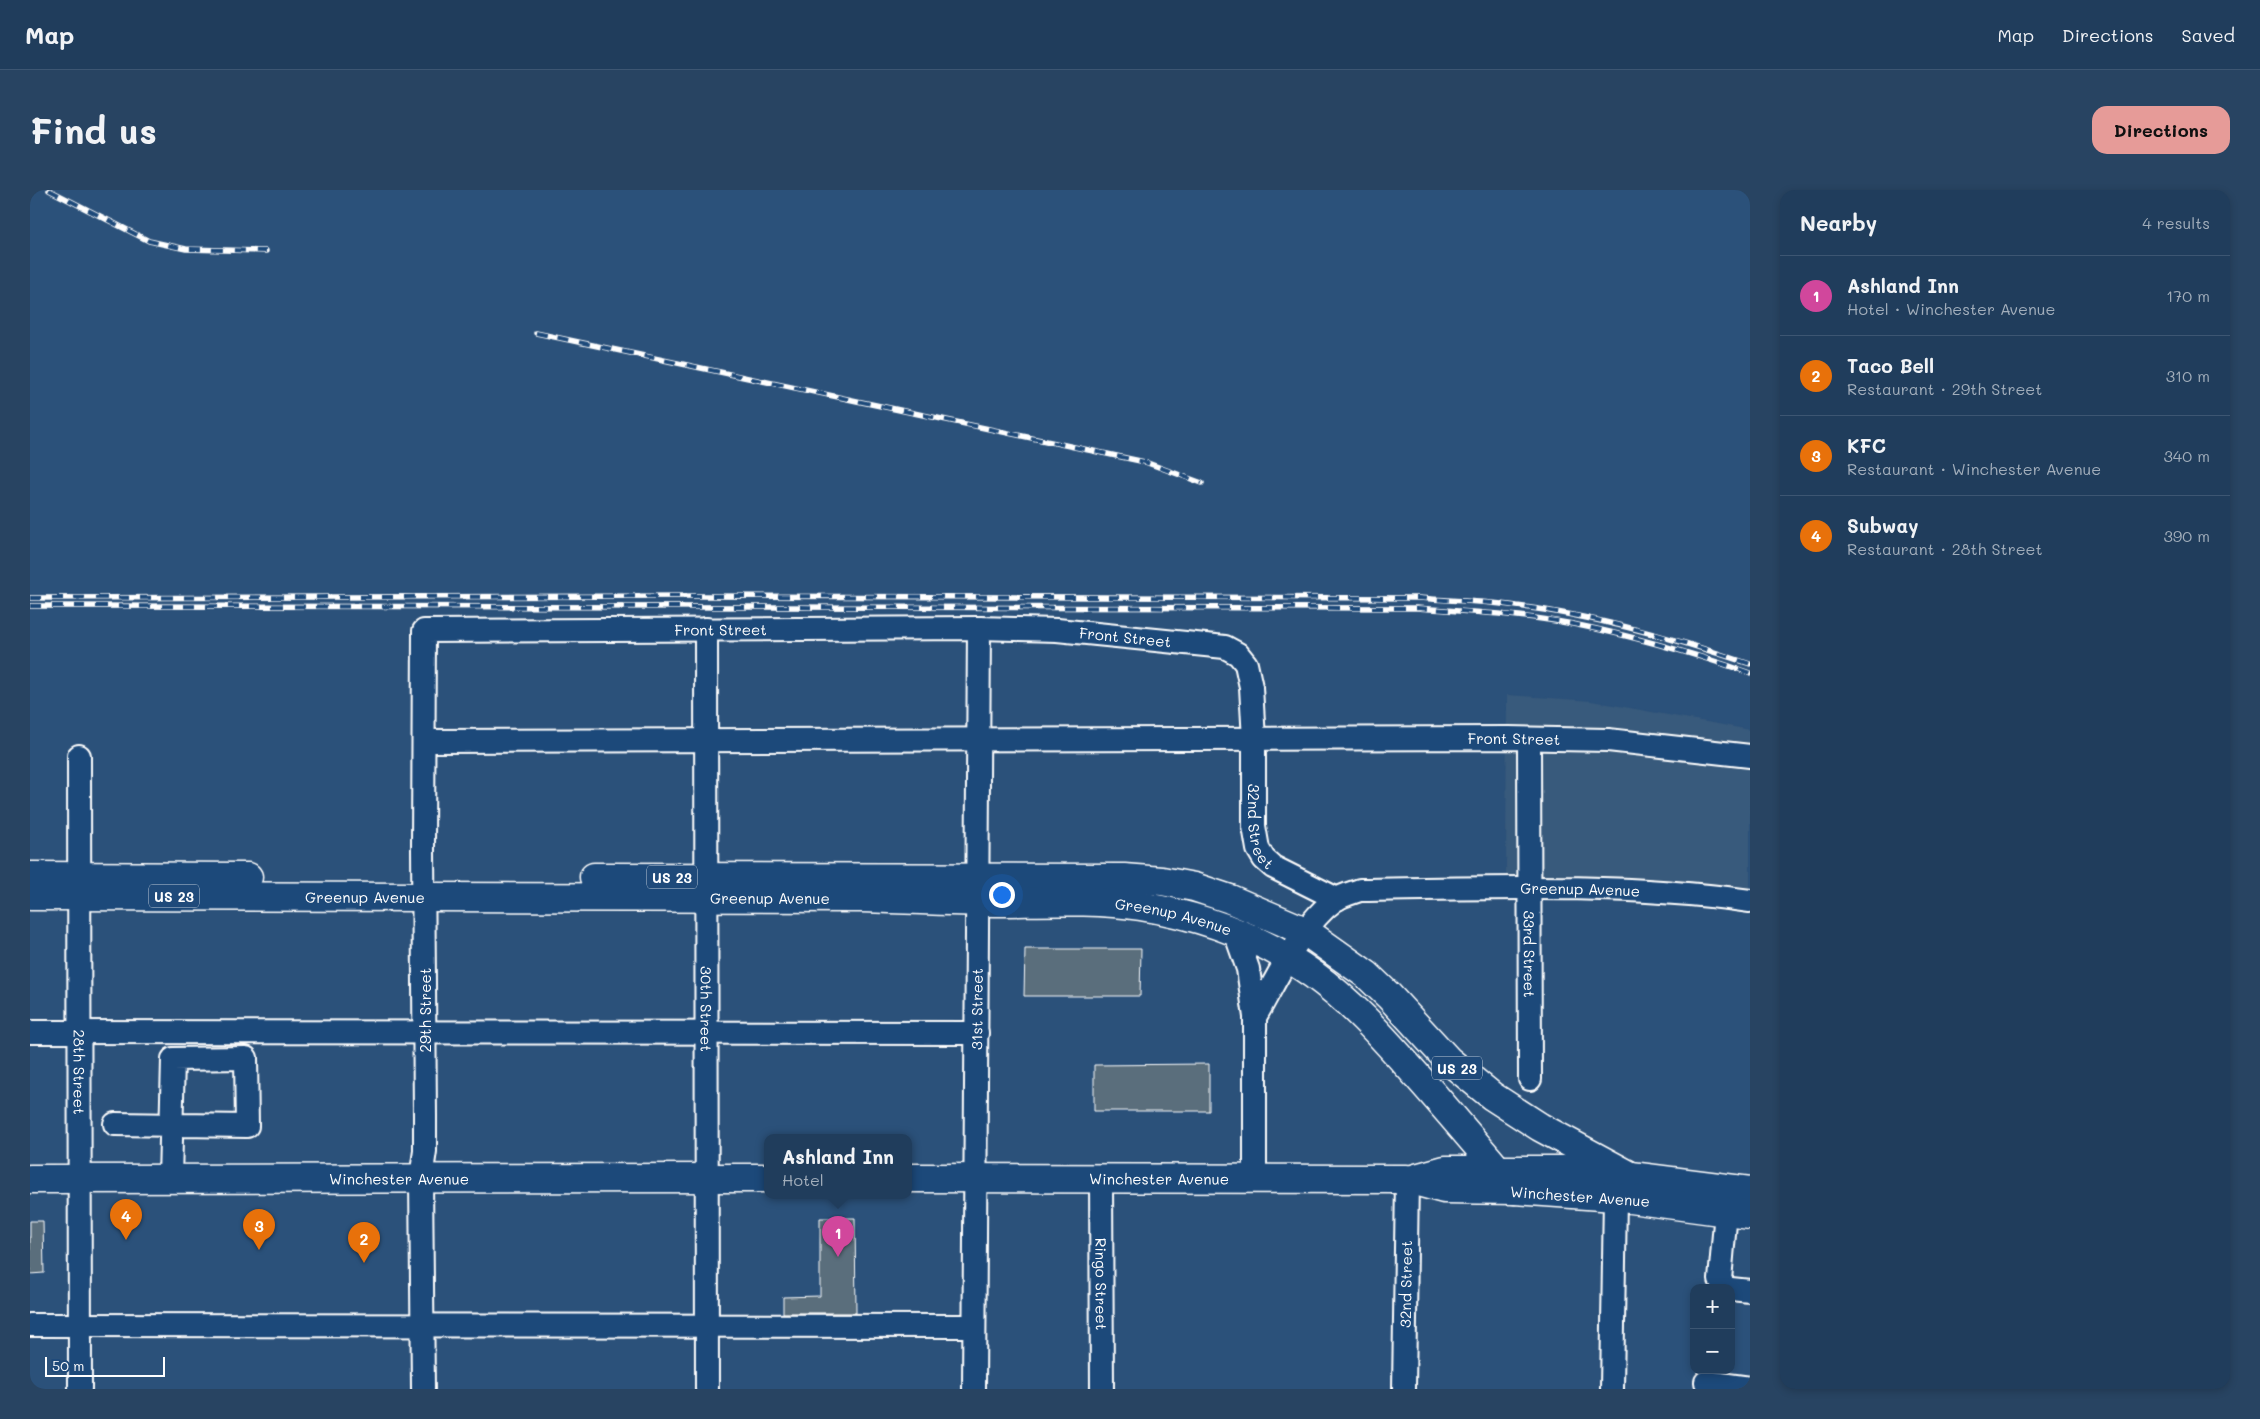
<!DOCTYPE html>
<html lang="en">
<head>
<meta charset="utf-8">
<style>
  :root { --surface:#203d5c; --page:#284462; --text:#f1f3f6; --muted:#a2aebb; --line:#3d5672; --accent:#e69b98 }
  body { margin:0; font-family:Mali,sans-serif; background:var(--page); color:var(--text) }
  .controls { position:absolute; right:15px; bottom:15px; display:grid; overflow:hidden; border-radius:10px; box-shadow:0 2px 8px #0003 }
  .controls button { width:45px; height:45px; display:grid; place-items:center; padding:0; border:0; border-bottom:1px solid var(--line); background:var(--surface); color:var(--text); font:25px sans-serif }
  .scale { position:absolute; left:15px; bottom:12px; width:120px; box-sizing:border-box; padding-left:5px; border:2px solid #fff; border-top:0; font-size:14px; line-height:18px; white-space:nowrap; color:#fff; -webkit-text-stroke:4px #1f4a7a; paint-order:stroke }
  .you { position:absolute; left:971px; top:704px; width:18px; height:18px; margin:-12px; border:4px solid #fff; border-radius:50%; background:#1a73e8; box-shadow:0 0 0 8px #1a73e833 }
  .badge { display:grid; place-items:center; width:32px; height:32px; border-radius:50%; background:var(--accent); color:#fff; font-size:16px; font-weight:700 }
  .pin { position:absolute; translate:-50% -41px; filter:drop-shadow(0 1px 2px #0008) }
  .pin::after { content:''; position:absolute; top:26px; width:18px; height:15px; background:inherit; clip-path:polygon(0 0,100% 0,50% 100%) }
  .popup { position:absolute; left:734px; top:944px; width:148px; height:65px; box-sizing:border-box; display:grid; place-content:center; border-radius:10px; background:var(--surface); filter:drop-shadow(0 1px 4px #0005); font-size:16px; white-space:nowrap; color:var(--muted) }
  .popup b { font-size:19px; color:var(--text) }
  .popup::after { content:''; position:absolute; left:50%; top:100%; margin-left:-10px; border:10px solid transparent; border-top-color:var(--surface) }
  .list { margin:0; padding:0; list-style:none }
  h2 { display:flex; justify-content:space-between; align-items:center; height:65px; margin:0; padding:0 20px; font-size:21px }
  h2 small { font-size:16px; font-weight:400; color:var(--muted) }
  .list li { display:grid; grid-template-columns:32px 1fr auto; gap:15px; align-items:center; box-sizing:border-box; height:80px; padding:0 20px; border-top:1px solid var(--line) }
  .list b { display:block; font-size:19px; white-space:nowrap }
  .list p { margin:0; font-size:16px; white-space:nowrap; color:var(--muted) }
  .list em { font-size:16px; font-style:normal; color:var(--muted) }
  .map { position:relative; flex:none; width:1720px; height:1199px; overflow:hidden; border-radius:15px }
  header { display:flex; align-items:center; gap:30px; box-sizing:border-box; height:70px; padding:0 25px; background:var(--surface); border-bottom:1px solid var(--line) }
  header strong { font-size:24px }
  nav { display:flex; gap:28px; margin-inline-start:auto; font-size:18px }
  .intro { display:flex; align-items:center; justify-content:space-between; box-sizing:border-box; height:120px; padding:0 30px }
  h1 { margin:0; font-size:35px }
  .button { padding:12px 22px; border-radius:15px; background:var(--accent); color:#111; font-size:18px; font-weight:700 }
  main { display:flex; gap:30px; padding:0 30px }
  aside { flex:1; background:var(--surface); border-radius:15px; box-shadow:0 2px 8px #0003 }
  .map>svg:first-child { display:block }
</style>
</head>
<body>
<header>
<strong>Map</strong>
<nav><a>Map</a><a>Directions</a><a>Saved</a></nav>
</header>
<div class="intro"><h1>Find us</h1><a class="button">Directions</a></div>
<main>
<div class="map">
<svg width="1720" height="1199" viewBox="0 0 1720 1199">
  <rect width="100%" height="100%" fill="#2b517a"/>
  <filter id="ink" filterUnits="userSpaceOnUse"><feTurbulence type="fractalNoise" baseFrequency=".02" numOctaves="2"/><feDisplacementMap in="SourceGraphic" scale="10" xChannelSelector="R" yChannelSelector="G"/><feConvolveMatrix kernelMatrix="1 2 1 2 8 2 1 2 1" color-interpolation-filters="sRGB"/></filter>
  <g filter="url(#ink)">
    <path fill="#395a7b" d="M1477,505l84,6 159,29v161l-244,-14z"/>
    <path fill="#5a6e7c" stroke="#fff" d="M995,759h116l-1,47h-116z
      M1179,874v47h-115v-46z
      M790,1028h35l1,95h-73v-16l37,-1z
      M0,1031h13l1,52 -14,1z"/>
    <g fill="none" stroke-linecap="round" stroke-linejoin="round">
      <defs>
        <g id="minor">
          <path id="s1" d="M676,439l1,760"/>
          <path id="s2" d="M1499,549l1,340"/>
          <path id="s3" d="M394,551l1085,-3 99,2 142,16"/>
          <path id="s4" d="M49,566l1,633"/>
          <path d="M1205,742l13,37 7,48v162"/>
          <path id="s5" d="M1225,827c21,-36 46,-93 80,-117 8,-5 17,-7 25,-10 131,-2 260,-7 390,11"/>
          <path d="M0,842l947,1"/>
          <path d="M85,934l132,2 -1,-68 -73,1 -3,120"/>
          <path id="s6" d="M1071,988l1,211"/>
          <path d="M1696,1098l-6,-8 6,-69"/>
          <path d="M1701,1099l19,2"/>
          <path d="M0,1135l944,1"/>
          <path d="M1676,1192l44,6"/>
          <path id="s7" d="M393,1199l-2,-211 4,-27v-36l-2,-265 1,-219 555,-3 78,2 168,17 13,7 8,10 5,23 3,53v86l4,23 6,10 9,8 64,32"/>
          <path id="s8" d="M944,1199l5,-761"/>
          <path id="s9" d="M1374,1199l3,-210"/>
          <path d="M1582,1199l3,-192"/>
        </g>
        <g id="major">
          <path id="s10" d="M878,988l499,1 37,10 71,1"/>
          <path d="M1386,988l29,-8h122l64,6"/>
          <path id="s11" d="M0,989l738,-1"/>
        </g>
        <g id="highway">
          <path d="M0,686l218,1"/>
          <path d="M564,687l530,1 38,3 32,6 36,12 75,32 62,44 22,21 59,64 44,36 48,31 91,49 119,15"/>
          <path id="s12" d="M0,706l830,2c45,1 90,4 134,4 48,0 98,-3 146,4 62,10 123,32 174,69 36,26 66,59 96,93 36,40 70,81 105,122l100,7 135,18"/>
        </g>
      </defs>
      <use href="#minor" stroke="#fff" stroke-width="26"/>
      <use href="#major" stroke="#fff" stroke-width="31"/>
      <use href="#highway" stroke="#fff" stroke-width="31"/>
      <use href="#minor" stroke="#1f4a7a" stroke-width="22"/>
      <use href="#major" stroke="#1f4a7a" stroke-width="28"/>
      <use href="#highway" stroke="#1f4a7a" stroke-width="28"/>
      <defs>
        <path id="rail" d="M19,0l100,51 37,8 80,2
          M506,143l609,129 57,21
          M0,408l672,-2 717,2c32,3 66,3 98,8 80,10 157,32 233,58
          M0,416l1387,2c52,4 105,6 156,16 60,12 119,29 177,49"/>
      </defs>
      <use href="#rail" stroke="#fff" stroke-width="5.5"/>
      <use href="#rail" stroke="#1f4a7a" stroke-width="4" stroke-dasharray="11" stroke-linecap="butt"/>
    </g>
  </g>
  <g text-anchor="middle" dominant-baseline="central" stroke-width="4.5" stroke-linejoin="round" paint-order="stroke">
    <g fill="#1f4a7a" stroke="#bcc9d7" stroke-width="1">
      <rect x="617" y="675.5" width="50" height="23" rx="4"/>
      <rect x="119" y="694.5" width="50" height="23" rx="4"/>
      <rect x="1402" y="866.5" width="50" height="23" rx="4"/>
    </g>
    <g font-size="14" font-weight="bold" fill="#fff">
      <text x="642" y="687">US 23</text>
      <text x="144" y="706">US 23</text>
      <text x="1427" y="878">US 23</text>
    </g>
    <g font-size="15" fill="#fff" stroke="#1f4a7a">
      <text stroke="none"><textPath href="#s7" startOffset="1055">Front Street</textPath></text>
      <text stroke="none"><textPath href="#s7" startOffset="1460">Front Street</textPath></text>
      <text stroke="none"><textPath href="#s3" startOffset="1090">Front Street</textPath></text>
      <text stroke="none"><textPath href="#s7" startOffset="1752">32nd Street</textPath></text>
      <text stroke="none"><textPath href="#s5" startOffset="390">Greenup Avenue</textPath></text>
      <text stroke="none"><textPath href="#s12" startOffset="335">Greenup Avenue</textPath></text>
      <text stroke="none"><textPath href="#s12" startOffset="740">Greenup Avenue</textPath></text>
      <text stroke="none"><textPath href="#s12" startOffset="1145">Greenup Avenue</textPath></text>
      <text stroke="none"><textPath href="#s2" startOffset="215">33rd Street</textPath></text>
      <text stroke="none"><textPath href="#s8" startOffset="380">31st Street</textPath></text>
      <text stroke="none"><textPath href="#s1" startOffset="380">30th Street</textPath></text>
      <text transform="translate(395 820) rotate(-90)">29th Street</text>
      <text stroke="none"><textPath href="#s4" startOffset="316">28th Street</textPath></text>
      <text stroke="none"><textPath href="#s11" startOffset="369">Winchester Avenue</textPath></text>
      <text stroke="none"><textPath href="#s10" startOffset="251">Winchester Avenue</textPath></text>
      <text transform="translate(1550 1006) rotate(4)">Winchester Avenue</text>
      <text stroke="none"><textPath href="#s6" startOffset="106">Ringo Street</textPath></text>
      <text stroke="none"><textPath href="#s9" startOffset="105">32nd Street</textPath></text>
    </g>
  </g>
</svg>
<div class="controls">
<button>+</button>
<button>−</button>
</div>
<div class="scale">50 m</div>
<div class="you"></div>
<div class="pin badge" style="left:808px;top:1067px;background:#d1479c">1</div>
<div class="popup"><b>Ashland Inn</b>Hotel</div>
<div class="pin badge" style="left:334px;top:1073px;background:#e8710a">2</div>
<div class="pin badge" style="left:229px;top:1060px;background:#e8710a">3</div>
<div class="pin badge" style="left:96px;top:1050px;background:#e8710a">4</div>
</div>
<aside>
<h2>Nearby<small>4 results</small></h2>
<ul class="list">
<li><span class="badge" style="background:#d1479c">1</span><div><b>Ashland Inn</b><p>Hotel · Winchester Avenue</p></div><em>170 m</em></li>
<li><span class="badge" style="background:#e8710a">2</span><div><b>Taco Bell</b><p>Restaurant · 29th Street</p></div><em>310 m</em></li>
<li><span class="badge" style="background:#e8710a">3</span><div><b>KFC</b><p>Restaurant · Winchester Avenue</p></div><em>340 m</em></li>
<li><span class="badge" style="background:#e8710a">4</span><div><b>Subway</b><p>Restaurant · 28th Street</p></div><em>390 m</em></li>
</ul>
</aside>
</main>
</body>
</html>
